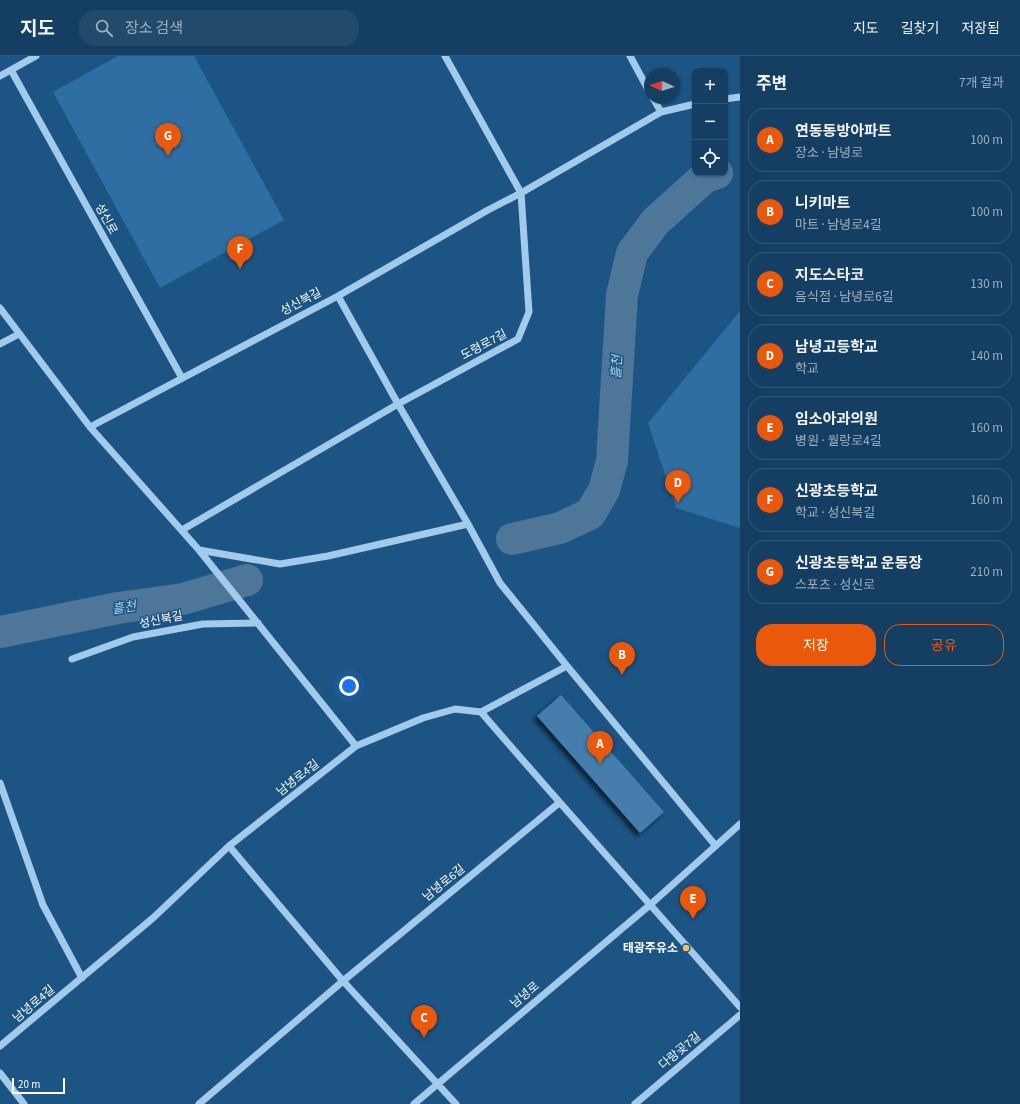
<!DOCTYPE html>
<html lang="ko">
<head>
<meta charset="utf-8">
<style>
  :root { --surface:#153f62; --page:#224a6b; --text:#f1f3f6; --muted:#9dafbe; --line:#345877; --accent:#ea580c }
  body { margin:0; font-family:"Source Sans 3","Noto Sans KR",sans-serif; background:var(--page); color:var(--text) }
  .controls { position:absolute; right:12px; top:12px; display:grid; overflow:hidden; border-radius:8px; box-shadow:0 1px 3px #0004 }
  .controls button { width:36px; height:36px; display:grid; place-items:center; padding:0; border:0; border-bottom:1px solid var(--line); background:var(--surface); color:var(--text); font:20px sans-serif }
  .compass { position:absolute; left:644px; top:12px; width:36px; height:36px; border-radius:50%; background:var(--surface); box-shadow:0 1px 3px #0004; rotate:273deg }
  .scale { position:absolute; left:12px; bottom:10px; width:53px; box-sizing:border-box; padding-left:4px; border:2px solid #fff; border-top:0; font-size:11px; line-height:14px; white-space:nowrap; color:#fff; -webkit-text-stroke:3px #1c5483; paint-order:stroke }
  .you { position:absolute; left:349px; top:630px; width:14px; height:14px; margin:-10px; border:3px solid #fff; border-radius:50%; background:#1a73e8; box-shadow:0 0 0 6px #1a73e833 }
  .badge { display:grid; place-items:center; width:26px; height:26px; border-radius:50%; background:var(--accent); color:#fff; font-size:13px; font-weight:700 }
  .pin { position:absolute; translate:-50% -33px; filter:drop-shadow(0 1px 2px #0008) }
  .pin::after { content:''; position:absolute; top:21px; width:14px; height:12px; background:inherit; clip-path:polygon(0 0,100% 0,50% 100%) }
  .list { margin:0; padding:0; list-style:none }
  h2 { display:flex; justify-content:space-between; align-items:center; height:52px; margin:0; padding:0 16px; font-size:17px }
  h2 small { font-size:13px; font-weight:400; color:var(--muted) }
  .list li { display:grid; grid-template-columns:26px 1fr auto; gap:12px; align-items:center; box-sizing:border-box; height:64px; margin:0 8px 8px; padding:0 8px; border:1px solid var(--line); border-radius:16px }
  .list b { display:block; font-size:15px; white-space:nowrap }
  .list p { margin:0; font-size:13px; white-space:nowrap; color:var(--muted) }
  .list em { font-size:13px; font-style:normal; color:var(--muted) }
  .actions { display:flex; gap:8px; padding:12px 16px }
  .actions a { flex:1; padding:9px 0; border:1px solid var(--accent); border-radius:16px; text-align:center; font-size:14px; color:var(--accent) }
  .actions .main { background:var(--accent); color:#fff }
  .icon { flex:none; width:22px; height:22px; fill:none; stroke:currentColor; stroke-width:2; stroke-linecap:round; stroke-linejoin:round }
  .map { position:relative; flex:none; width:740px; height:1048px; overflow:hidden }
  header { display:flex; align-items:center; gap:24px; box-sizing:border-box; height:56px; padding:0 20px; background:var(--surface); border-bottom:1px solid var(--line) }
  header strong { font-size:19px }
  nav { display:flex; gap:22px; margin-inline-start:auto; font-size:14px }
  .search { width:280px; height:36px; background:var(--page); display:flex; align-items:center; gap:10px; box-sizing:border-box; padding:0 14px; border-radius:16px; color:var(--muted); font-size:15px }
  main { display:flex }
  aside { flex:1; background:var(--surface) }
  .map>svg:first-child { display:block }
</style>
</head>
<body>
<header>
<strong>지도</strong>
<div class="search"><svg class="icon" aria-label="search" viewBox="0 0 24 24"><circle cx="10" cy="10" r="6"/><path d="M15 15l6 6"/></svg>장소 검색</div>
<nav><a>지도</a><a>길찾기</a><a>저장됨</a></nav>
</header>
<main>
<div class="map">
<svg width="740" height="1048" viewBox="0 0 740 1048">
  <defs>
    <filter id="shadow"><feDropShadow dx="-3.5" dy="3.5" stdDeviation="2" flood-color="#0009"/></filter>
  </defs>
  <rect width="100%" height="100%" fill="#1c5483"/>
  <path fill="#2f6ea2" d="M118,0h76l90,164 -124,68 -107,-196z
    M740,255v217l-64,-20 -28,-85z"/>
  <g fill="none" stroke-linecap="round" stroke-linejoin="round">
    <path stroke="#4d7699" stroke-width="32" d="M512,483l48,-11 30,-14 14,-24 8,-29 10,-166 10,-42 23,-31 50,-45 12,-4
      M0,576l118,-24 65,-9 64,-19"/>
  </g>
  <path fill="#447eac" filter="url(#shadow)" d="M561,639l103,117 -24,21 -103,-117z"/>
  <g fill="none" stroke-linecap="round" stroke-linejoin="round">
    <path stroke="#a2caea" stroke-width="7" d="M630,0l20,37
      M11,14l171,308
      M0,20l36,-20
      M653,42l8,14
      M725,43l15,-2
      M338,240l60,108 70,120 32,59 67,83 148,179
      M0,252l90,119 109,123 157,196
      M0,288l19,-10
      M90,371l248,-131 150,-86 33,-17 -76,-137
      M182,474l216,-126 120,-65 11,-27 -8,-119 140,-81 34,-8
      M199,494l81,14 48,-8 140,-32
      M72,603l61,-22 70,-13 55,-1
      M481,656c85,99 173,196 259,295
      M0,727l43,122 39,73
      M229,790l114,135 113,123
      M0,990l153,-128 76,-72 127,-100 67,-28 32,-9 26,3 86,-46
      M0,1017l24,31
      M199,1048l144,-123 216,-178
      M414,1048l237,-200 89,-80
      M635,1048l105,-89"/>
  </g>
  <circle fill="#fbbe5f" stroke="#1c5483" stroke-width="1.5" cx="686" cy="892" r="4"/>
  <g text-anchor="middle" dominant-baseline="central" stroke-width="3" stroke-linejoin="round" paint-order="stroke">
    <g font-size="12" fill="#fff" stroke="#1c5483">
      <text transform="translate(106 163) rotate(61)">성신로</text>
      <text transform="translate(301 246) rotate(-28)">성신북길</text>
      <text transform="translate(484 289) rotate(-28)">도령로7길</text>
      <text transform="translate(161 564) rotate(-11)">성신북길</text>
      <text transform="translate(298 722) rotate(-38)">남녕로4길</text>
      <text transform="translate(444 827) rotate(-39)">남녕로6길</text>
      <text transform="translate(525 939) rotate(-40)">남녕로</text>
      <text transform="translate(34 948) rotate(-40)">남녕로4길</text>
      <text transform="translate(680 995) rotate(-40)">다랑곶7길</text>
    </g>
    <g font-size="12" font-weight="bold" fill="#fff" stroke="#1c5483" text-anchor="end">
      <text x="678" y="892">태광주유소</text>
    </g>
    <g font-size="13" font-style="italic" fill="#add4f2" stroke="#1c5483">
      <text transform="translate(617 311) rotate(-87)">흘천</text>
      <text transform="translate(124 552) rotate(-9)">흘천</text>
    </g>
  </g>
</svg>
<div class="controls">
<button>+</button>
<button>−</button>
<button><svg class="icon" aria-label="locate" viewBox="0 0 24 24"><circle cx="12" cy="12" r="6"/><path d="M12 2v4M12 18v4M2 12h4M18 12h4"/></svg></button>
</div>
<svg class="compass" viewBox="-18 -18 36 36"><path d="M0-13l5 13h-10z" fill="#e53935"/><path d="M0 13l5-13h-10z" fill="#9dafbe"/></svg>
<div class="scale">20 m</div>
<div class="you"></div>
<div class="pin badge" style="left:600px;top:708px">A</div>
<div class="pin badge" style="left:622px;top:619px">B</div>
<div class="pin badge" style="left:424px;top:982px">C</div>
<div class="pin badge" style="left:678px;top:447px">D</div>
<div class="pin badge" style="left:693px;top:863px">E</div>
<div class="pin badge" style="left:240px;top:213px">F</div>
<div class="pin badge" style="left:168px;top:100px">G</div>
</div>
<aside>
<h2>주변<small>7개 결과</small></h2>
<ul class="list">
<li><span class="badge">A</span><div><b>연동동방아파트</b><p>장소 · 남녕로</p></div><em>100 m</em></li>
<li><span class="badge">B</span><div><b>니키마트</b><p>마트 · 남녕로4길</p></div><em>100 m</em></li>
<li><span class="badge">C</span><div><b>지도스타코</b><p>음식점 · 남녕로6길</p></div><em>130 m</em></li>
<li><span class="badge">D</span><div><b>남녕고등학교</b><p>학교</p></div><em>140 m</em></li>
<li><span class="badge">E</span><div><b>임소아과의원</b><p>병원 · 월랑로4길</p></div><em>160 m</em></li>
<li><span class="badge">F</span><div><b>신광초등학교</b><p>학교 · 성신북길</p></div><em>160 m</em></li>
<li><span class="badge">G</span><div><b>신광초등학교 운동장</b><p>스포츠 · 성신로</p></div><em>210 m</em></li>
</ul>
<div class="actions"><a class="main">저장</a><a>공유</a></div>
</aside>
</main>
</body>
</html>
